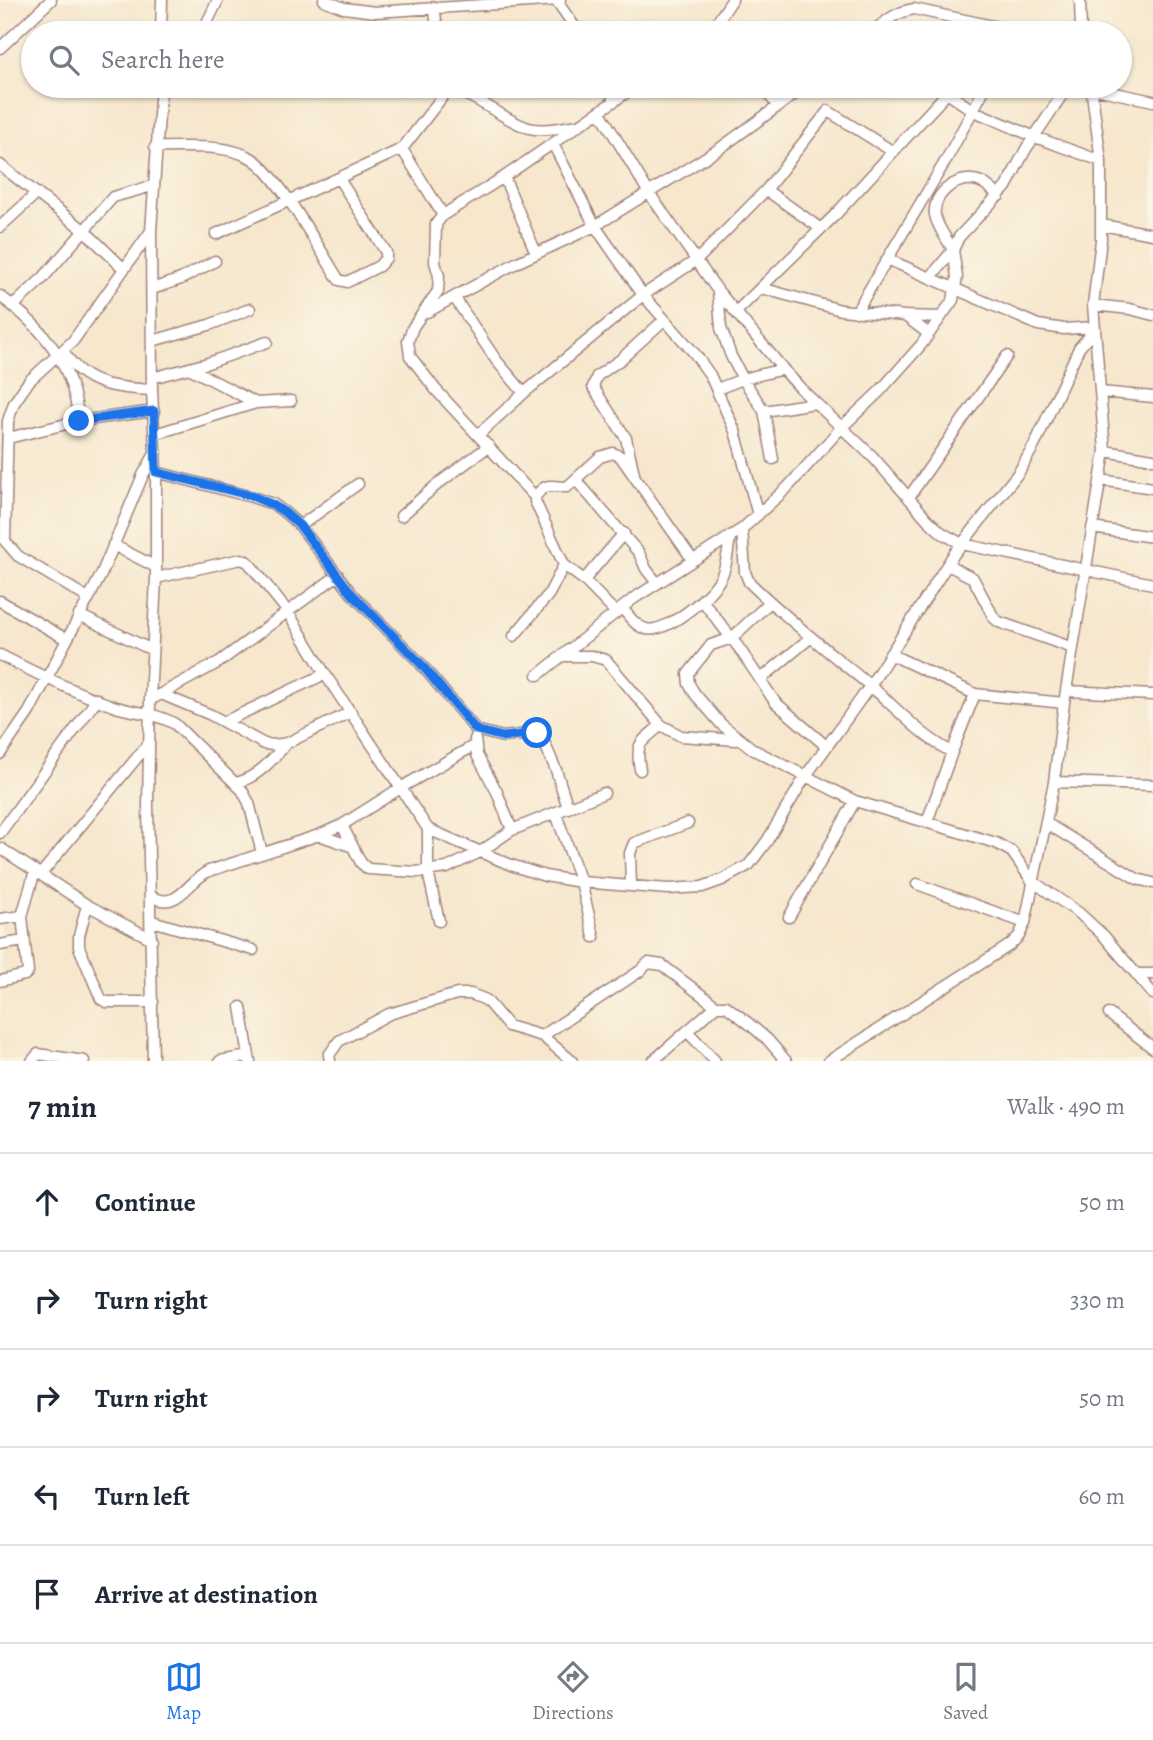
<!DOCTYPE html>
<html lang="en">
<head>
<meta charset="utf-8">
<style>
  :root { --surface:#fff; --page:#f2f2f3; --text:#1f2937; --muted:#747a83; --line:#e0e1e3; --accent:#1a73e8 }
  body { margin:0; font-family:Alegreya,serif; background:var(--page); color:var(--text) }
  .stop { position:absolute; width:21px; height:21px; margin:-16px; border:5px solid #1a73e8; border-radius:50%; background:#fff }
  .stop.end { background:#1a73e8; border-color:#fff; box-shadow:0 2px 7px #0008 }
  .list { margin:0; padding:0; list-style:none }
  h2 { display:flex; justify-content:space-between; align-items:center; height:91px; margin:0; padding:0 28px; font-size:30px }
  h2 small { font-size:23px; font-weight:400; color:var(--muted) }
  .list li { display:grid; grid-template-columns:46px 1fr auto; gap:21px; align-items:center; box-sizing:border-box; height:98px; padding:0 28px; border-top:2px solid var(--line) }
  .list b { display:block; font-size:26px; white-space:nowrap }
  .list em { font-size:23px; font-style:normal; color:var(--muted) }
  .icon { flex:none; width:38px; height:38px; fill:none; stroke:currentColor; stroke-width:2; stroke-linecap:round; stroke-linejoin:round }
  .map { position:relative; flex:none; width:1153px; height:1061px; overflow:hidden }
  .search { position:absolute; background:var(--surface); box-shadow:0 2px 5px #0004; left:21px; right:21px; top:21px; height:77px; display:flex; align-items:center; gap:18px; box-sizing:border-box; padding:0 24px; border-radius:38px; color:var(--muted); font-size:26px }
  .sheet { height:581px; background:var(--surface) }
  nav { display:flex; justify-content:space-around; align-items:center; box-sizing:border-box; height:98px; border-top:2px solid var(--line); background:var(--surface); font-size:19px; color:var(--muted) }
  nav a { display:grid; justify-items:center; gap:4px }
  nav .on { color:var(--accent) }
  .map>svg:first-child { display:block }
</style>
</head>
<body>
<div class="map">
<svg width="1153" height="1061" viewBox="0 0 1153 1061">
  <rect width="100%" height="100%" fill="#fcf5e5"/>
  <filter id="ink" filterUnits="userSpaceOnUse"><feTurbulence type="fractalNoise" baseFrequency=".0143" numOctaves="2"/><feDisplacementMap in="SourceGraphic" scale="14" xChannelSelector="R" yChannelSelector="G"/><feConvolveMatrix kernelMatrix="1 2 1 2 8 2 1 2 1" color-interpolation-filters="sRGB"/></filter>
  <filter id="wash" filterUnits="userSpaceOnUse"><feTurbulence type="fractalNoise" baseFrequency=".00686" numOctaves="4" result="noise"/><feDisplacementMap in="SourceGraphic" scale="28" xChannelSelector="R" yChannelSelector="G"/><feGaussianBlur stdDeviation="1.57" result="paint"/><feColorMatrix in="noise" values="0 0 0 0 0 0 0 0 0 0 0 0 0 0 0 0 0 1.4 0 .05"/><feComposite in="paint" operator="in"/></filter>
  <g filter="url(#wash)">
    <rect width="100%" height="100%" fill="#f6e7cd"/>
  </g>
  <g filter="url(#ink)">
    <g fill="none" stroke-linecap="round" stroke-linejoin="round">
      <defs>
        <path id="street" d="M324,0l20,8 31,4 185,-12
          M556,0l23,33
          M1080,0l1,33
          M434,7l4,26
          M161,33l1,-33
          M202,33l16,-33
          M710,33l22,-33
          M871,33c14,-11 24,-21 43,-24l111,24
          M0,48l51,-48
          M607,86l8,15
          M763,86l15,21
          M1091,88l62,13
          M600,112l49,81 69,98 65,78 21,23 69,65 55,63 14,13 20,11 191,40
          M553,144l42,82 48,69 52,59 15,21 25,56 23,84
          M155,147c30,1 69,-4 96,11 26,14 70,94 88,122l8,2 32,-16 7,-8v-6l-47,-73
          M0,165l85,66 39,38
          M504,177l32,76
          M766,190l54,38
          M443,215l-41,-66 44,-57c23,-5 57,29 83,36 15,4 34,-1 49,-3
          M1101,225l52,9
          M0,227l37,-34
          M216,234l186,-85
          M887,259l151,66 26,4 31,-2
          M930,278l23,-28c-6,-11 -16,-23 -18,-35 -3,-23 26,-42 46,-33 6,2 13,10 18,14
          M761,288l80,22 64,6 36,1
          M152,289l29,-10 34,-18
          M718,291l3,37 10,28 12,23 21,32 9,48
          M0,296c46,34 72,67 79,125
          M454,297l42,63 28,33
          M1093,305l37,4 23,6
          M13,306l30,-28 70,-81 39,-11
          M427,312l89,-49 79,-37 124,-77 87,-63
          M736,312l100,-98 111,-121 27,18 61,26 66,24
          M856,312l90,-152 40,-74
          M905,316l24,18
          M152,341l57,-16 41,-16
          M64,352c20,34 52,36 88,38
          M189,368l67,35
          M152,378l56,-15 59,-21
          M717,389l26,-10 40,-10
          M1101,392l52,5
          M764,411l51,-8
          M155,434l101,-31 35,-2
          M479,434l45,-41 119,-98 54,-35 69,-70 62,-79 64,40
          M8,438l71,-17 75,-10
          M1105,451l48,8
          M156,472l96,25 21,7 11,8 16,14 52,68 68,69 56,67 27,7 34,-4 4,2 15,35 12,38
          M634,474l-8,-36 -33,-51 4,-11 23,-16 44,-40
          M576,480l63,73 7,16 11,14
          M1101,480l52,8
          M535,497l-99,-107 -26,-34 -2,-15 5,-14 25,-36 1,-15 -4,-14 1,-38 7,-9 61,-38 132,-91
          M909,497l98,-141
          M401,516l38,-33 50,-37
          M300,526l58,-42
          M1092,528l61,9
          M742,529l3,43 4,10c38,37 79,69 119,102 28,23 52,52 84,68l-25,70
          M113,545l43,22
          M948,565l25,13 21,40 5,4 74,26
          M156,578l85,-19 7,3 40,50 37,62 103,155 83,36 34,11 36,6 87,7 34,-2 20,-7 27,-15 18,-24 38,-64 65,-91 84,-132 65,-82 16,-28 44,-96 16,-19
          M584,580l40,-47
          M88,598l-70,-42 -13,-15 3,-120 6,-18 15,-22 44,-40 78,-110
          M702,600l37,48 36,54 51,44
          M0,601l66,38
          M770,602l-38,36 -21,7 -23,29 1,10 6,10 26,30 33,26 101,51 141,42 16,9 20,29 47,32 25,23 49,58
          M622,608c7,8 13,18 24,21 20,5 65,-33 74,-50 7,-12 8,-29 10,-43
          M616,613l-32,-33 -20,-15 -29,-64v-4c12,-16 14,-10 32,-10l33,-30 13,-4 7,3 72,103
          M79,615l73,35
          M514,636l35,-42 15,-29
          M890,654l85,40
          M0,655c37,19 74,37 113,51 21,7 44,7 62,18l67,66 7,13 13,50
          M563,656h29l14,4 55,65 20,11 55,4
          M538,675l95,-76 109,-70 45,-41 54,-60 39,-37 41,-46 32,-45 4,-23 -4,-27 6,-13 47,-50 20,-38 42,-63
          M761,679l49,-41
          M1066,691l87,4
          M161,694l50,21 53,29 11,1 12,-2 64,-31
          M150,700l69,-38 119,-87
          M224,722l101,-48
          M475,739l2,16 20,37 15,38
          M952,752l23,-58 89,9
          M0,754l29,-42 72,-137 42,-100 13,-23
          M640,770c-5,-29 1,-27 21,-45
          M1054,782l99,3
          M237,783c22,-7 35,-23 50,-40
          M556,814l25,68 13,55
          M1046,823l91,56 16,4
          M342,825l19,38 7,6 48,3 31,-4 33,-16 32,-22 92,-37
          M428,829v43l11,49
          M0,833l97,-134
          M319,835l32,11
          M0,848l87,57 65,34
          M41,874l108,-131
          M917,884l108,39
          M631,886l-1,-33 4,-10 54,-20
          M151,896c27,16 36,-15 58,-25l110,-36 23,-10 60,-38 73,-42
          M87,905l-8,31v11l22,52 5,3h47
          M789,917l66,-116
          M0,919l22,-3
          M152,921l101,29
          M0,945l24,-4
          M1138,974h15
          M0,981l25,-6 3,-3 -6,-56 13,-45
          M241,1007l8,49
          M1109,1014l44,34
          M687,1031l28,30
          M542,1036l98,-65 8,-8 14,2 54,41h10l21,16 21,18 18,21
          M32,1061l6,-7 46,7
          M153,1061l-5,-256 2,-105 6,-122v-106l-4,-82 -1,-159 10,-145
          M220,1061l29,-5 1,5
          M330,1061l-1,-6 10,-14 50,-27 68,-20h14l15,6 22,26 34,10 30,25
          M653,1061l63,-55
          M829,1061l181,-116 9,-9 6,-13 29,-141 10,-79 41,-252 -12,-146 8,-65v-79l-10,-75"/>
      </defs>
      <use href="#street" stroke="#a0837c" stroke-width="13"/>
      <use href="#street" stroke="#fff" stroke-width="10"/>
    </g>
  </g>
  <g fill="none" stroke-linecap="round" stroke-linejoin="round" filter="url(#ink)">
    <path stroke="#1a73e8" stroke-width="9" d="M79,421l75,-10 2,61 96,24 21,9 11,7 16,14 52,68 68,69 56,67 27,7 34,-4"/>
  </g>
</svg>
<div class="stop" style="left:537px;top:733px"></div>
<div class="stop end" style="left:79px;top:421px"></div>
<div class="search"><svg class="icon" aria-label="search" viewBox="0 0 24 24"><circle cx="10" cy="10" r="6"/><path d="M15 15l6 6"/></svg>Search here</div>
</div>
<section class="sheet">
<h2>7 min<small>Walk · 490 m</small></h2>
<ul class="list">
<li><svg class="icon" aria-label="ahead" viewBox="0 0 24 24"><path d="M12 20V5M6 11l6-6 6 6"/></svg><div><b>Continue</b></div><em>50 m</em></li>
<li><svg class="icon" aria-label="right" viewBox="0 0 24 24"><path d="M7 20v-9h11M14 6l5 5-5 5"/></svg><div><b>Turn right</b></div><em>330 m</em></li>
<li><svg class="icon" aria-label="right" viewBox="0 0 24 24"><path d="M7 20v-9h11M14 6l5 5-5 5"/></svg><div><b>Turn right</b></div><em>50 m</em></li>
<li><svg class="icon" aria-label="left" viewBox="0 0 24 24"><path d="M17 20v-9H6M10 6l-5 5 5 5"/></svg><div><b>Turn left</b></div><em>60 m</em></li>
<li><svg class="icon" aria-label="arrive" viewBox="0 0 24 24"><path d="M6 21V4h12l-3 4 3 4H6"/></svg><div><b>Arrive at destination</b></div></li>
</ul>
</section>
<nav>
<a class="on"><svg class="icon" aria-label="map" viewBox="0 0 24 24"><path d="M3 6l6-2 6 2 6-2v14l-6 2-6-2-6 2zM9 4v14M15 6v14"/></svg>Map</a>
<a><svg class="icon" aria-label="directions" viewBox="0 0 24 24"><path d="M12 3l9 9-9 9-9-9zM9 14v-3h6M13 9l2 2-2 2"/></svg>Directions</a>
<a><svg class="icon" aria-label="saved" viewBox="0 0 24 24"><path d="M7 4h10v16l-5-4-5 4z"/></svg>Saved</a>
</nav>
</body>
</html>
